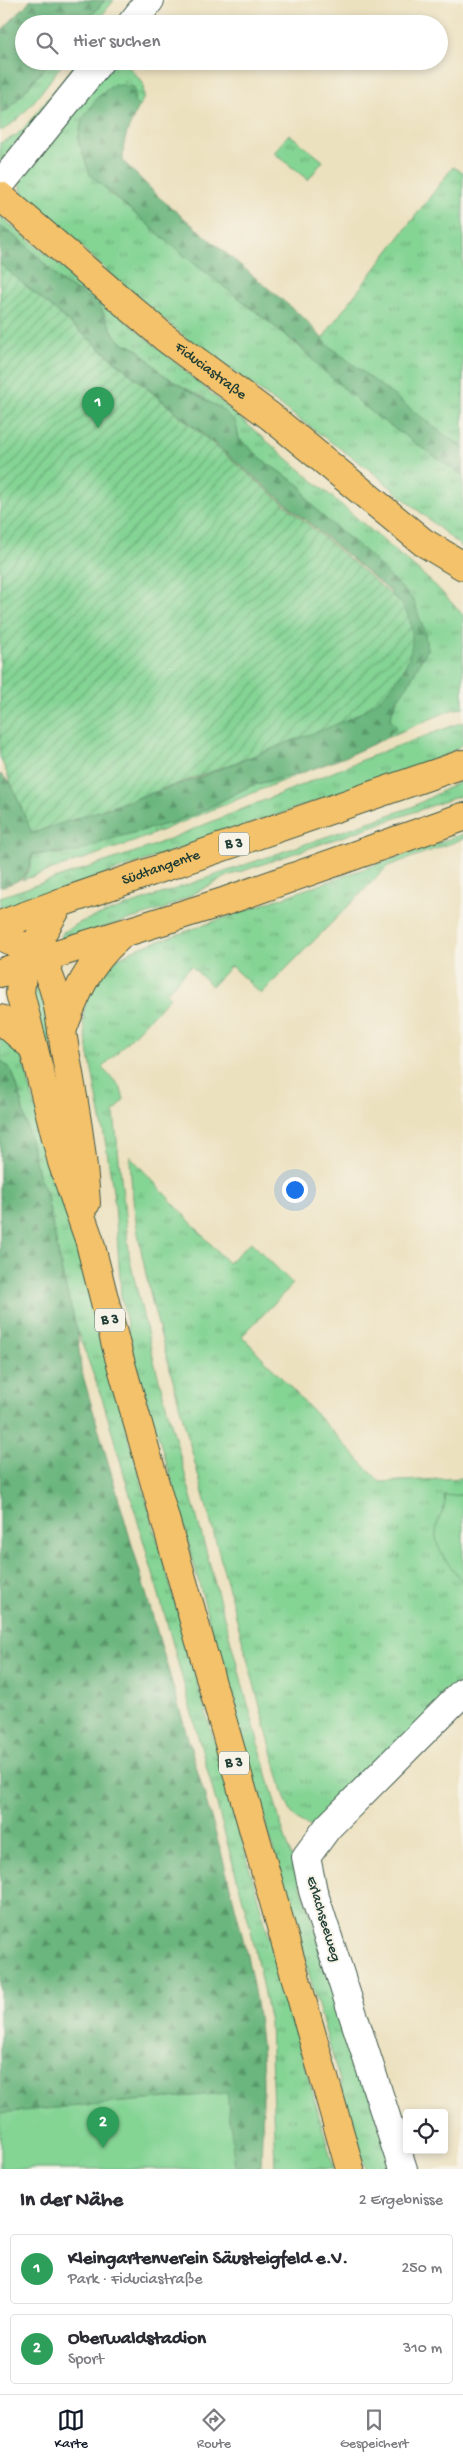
<!DOCTYPE html>
<html lang="de">
<head>
<meta charset="utf-8">
<style>
  :root { --surface:#fff; --page:#f2f2f3; --text:#2b2b33; --muted:#7c7c81; --line:#e1e1e2; --accent:#111827 }
  body { margin:0; font-family:"Gochi Hand",sans-serif; background:var(--page); color:var(--text) }
  .controls { position:absolute; right:15px; bottom:15px; display:grid; overflow:hidden; border-radius:5px; box-shadow:0 2px 8px #0003 }
  .controls button { width:45px; height:45px; display:grid; place-items:center; padding:0; border:0; border-bottom:1px solid var(--line); background:var(--surface); color:var(--text); font:25px sans-serif }
  .you { position:absolute; left:294px; top:1189px; width:18px; height:18px; margin:-12px; border:4px solid #fff; border-radius:50%; background:#1a73e8; box-shadow:0 0 0 8px #1a73e833 }
  .badge { display:grid; place-items:center; width:32px; height:32px; border-radius:50%; background:var(--accent); color:#fff; font-size:16px; font-weight:700 }
  .pin { position:absolute; translate:-50% -41px; filter:drop-shadow(0 1px 2px #0008) }
  .pin::after { content:''; position:absolute; top:26px; width:18px; height:15px; background:inherit; clip-path:polygon(0 0,100% 0,50% 100%) }
  .list { margin:0; padding:0; list-style:none }
  h2 { display:flex; justify-content:space-between; align-items:center; height:65px; margin:0; padding:0 20px; font-size:21px }
  h2 small { font-size:16px; font-weight:400; color:var(--muted) }
  .list li { display:grid; grid-template-columns:32px 1fr auto; gap:15px; align-items:center; box-sizing:border-box; height:70px; margin:0 10px 10px; padding:0 10px; border:1px solid var(--line); border-radius:5px }
  .list b { display:block; font-size:19px; white-space:nowrap }
  .list p { margin:0; font-size:16px; white-space:nowrap; color:var(--muted) }
  .list em { font-size:16px; font-style:normal; color:var(--muted) }
  .icon { flex:none; width:28px; height:28px; fill:none; stroke:currentColor; stroke-width:2; stroke-linecap:round; stroke-linejoin:round }
  .map { position:relative; flex:none; width:463px; height:2169px; overflow:hidden }
  .search { position:absolute; background:var(--surface); box-shadow:0 2px 8px #0003; left:15px; right:15px; top:15px; height:55px; display:flex; align-items:center; gap:12px; box-sizing:border-box; padding:0 18px; border-radius:28px; color:var(--muted); font-size:19px }
  .sheet { height:225px; background:var(--surface) }
  nav { display:flex; justify-content:space-around; align-items:center; box-sizing:border-box; height:70px; border-top:1px solid var(--line); background:var(--surface); font-size:14px; color:var(--muted) }
  nav a { display:grid; justify-items:center; gap:2px }
  nav .on { color:var(--accent) }
  .map>svg:first-child { display:block }
</style>
</head>
<body>
<div class="map">
<svg width="463" height="2169" viewBox="0 0 463 2169">
  <defs>
    <pattern id="grass-tufts" width="24" height="20" patternUnits="userSpaceOnUse" patternTransform="scale(1.25)"><rect width="24" height="20" fill="#84d494"/><path d="M3 7l-1-3M5 7V3M7 7l1-3M15 17l-1-3M17 17v-4M19 17l1-3" fill="none" stroke="#6bad7a"/></pattern>
    <pattern id="forest-firs" width="22" height="20" patternUnits="userSpaceOnUse" patternTransform="scale(1.25)"><rect width="22" height="20" fill="#6bb67e"/><path d="M5 1l3.5 6h-7zM16 11l3.5 6h-7z" fill="#579568"/></pattern>
    <pattern id="garden-furrows" width="10" height="10" patternUnits="userSpaceOnUse" patternTransform="scale(1.25)"><rect width="10" height="10" fill="#84d494"/><path d="M-1 1l2-2M0 10L10 0M9 11l2-2" fill="none" stroke="#6bad7a"/></pattern>
  </defs>
  <rect width="100%" height="100%" fill="#f7f3e8"/>
  <filter id="ink" filterUnits="userSpaceOnUse"><feTurbulence type="fractalNoise" baseFrequency=".02" numOctaves="2"/><feDisplacementMap in="SourceGraphic" scale="10" xChannelSelector="R" yChannelSelector="G"/><feConvolveMatrix kernelMatrix="1 2 1 2 8 2 1 2 1" color-interpolation-filters="sRGB"/></filter>
  <filter id="wash" filterUnits="userSpaceOnUse"><feTurbulence type="fractalNoise" baseFrequency=".0096" numOctaves="4" result="noise"/><feDisplacementMap in="SourceGraphic" scale="20" xChannelSelector="R" yChannelSelector="G"/><feGaussianBlur stdDeviation="1.12" result="paint"/><feColorMatrix in="noise" values="0 0 0 0 0 0 0 0 0 0 0 0 0 0 0 0 0 1.4 0 .05"/><feComposite in="paint" operator="in"/></filter>
  <g filter="url(#wash)">
    <rect width="100%" height="100%" fill="#ece1bf"/>
    <path fill="url(#grass-tufts)" stroke="#528864" d="M105,0h9l-19,24h-11z
      M51,61h14c-17,20 -41,60 -65,70v-19l8,-2z
      M78,61h9l-87,102v-20l15,-7 9,-8z
      M120,62l7,3 16,18 1,14 -5,10 -5,-5 1,-10 -21,-8 -18,15 12,93 203,164 23,-34 119,-155 10,5v376l-93,-78 -185,-133 -75,-63 -39,-37 -45,-35 -4,-6 -2,-16 91,-117z
      M289,134l34,27 -15,19 -34,-27z
      M0,216l123,102 312,267 28,30v93l-12,2 -65,28 11,-12 -7,-7c4,-20 27,-48 37,-70l-13,-48 -46,-47 -46,-38 -14,-16 -8,-14 -32,-22 -29,-25 -4,-16 -31,-25 -26,-14 -17,-11 -22,-23 -18,-8 -7,-8 -15,-30 -37,-22 -38,-39 -24,-17z
      M463,722v22l-15,10 -22,9 -426,148v-14l150,-50 237,-97z
      M304,772l-168,69 -114,39 7,-10 4,-16h27l83,-25 28,-6 27,-10 52,-27z
      M463,780v15l-235,81 -64,33 -101,31 -2,-3 2,-5 20,-11 329,-114z
      M463,834v5l-75,27 -127,128 -30,-28 -19,20 -21,-20 -25,27 4,4 -68,71 18,18 4,13 -10,14 16,148 24,100 127,464 113,344h-29l-137,-477 -58,-218 -35,-112 -14,-67 -6,-90 -8,-54 -24,-129 1,-13 9,-27 22,-22 18,-10z
      M34,984c15,16 18,75 21,98l-22,-78z
      M0,1029l20,20 18,67 4,37 25,56 62,229 205,731h-59l-5,-146 -20,-97 -84,-307 -63,-218 -26,-71 -14,-53 -17,-85 -7,-14 -21,-89 -6,-18 -12,-12z
      M130,1156l98,107 23,-21 42,42 -51,52 138,146 83,-4v17l-19,1 3,10 -10,20 -1,10 8,20 19,26v97l-145,147c-30,4 -34,-35 -41,-56l-124,-464c-11,-49 -22,-99 -23,-150z"/>
    <path fill="url(#forest-firs)" stroke="#457a59" d="M31,0h74l-21,24h-60v37h27l-43,49 -8,2v-80z
      M114,84l20,3v15l5,5c-10,19 -17,33 -16,54l38,38 144,120 23,26 118,91 17,10v30l-88,-61 -56,-48 -18,-20 -120,-94 -91,-78 -12,-36 4,-19 14,-21z
      M0,226l24,17 38,39 37,22 15,30 7,8 18,8 22,23 17,11 45,26 13,13 3,16 29,25 33,22 7,14 14,16 46,38 46,47 11,33 2,15 -20,38 -11,13 -6,19 7,7 -11,12 -41,19 -41,15 -54,14 -52,27 -27,10 -57,15 -38,14 -43,2c-7,24 -9,26 -33,33v-113l10,8 22,51 163,-54 161,-63 29,-22 6,-102 -391,-328z
      M0,1059l12,12 6,18 21,89 7,14 17,85 14,53 4,39 142,490c15,60 33,122 38,184 4,41 1,84 0,126h-40l-6,-75 -215,19z"/>
    <path fill="url(#garden-furrows)" stroke="#528864" d="M0,264l401,339c22,32 9,66 -17,92 -25,25 -65,35 -98,48 -83,33 -168,62 -254,90l-32,-76z"/>
    <path fill="#84d494" stroke="#528864" d="M463,1495v87c-12,-16 -32,-34 -26,-56 3,-13 10,-17 7,-30z
      M227,2093l8,76h-235v-56z"/>
  </g>
  <g filter="url(#ink)">
    <g fill="none" stroke-linecap="round" stroke-linejoin="round">
      <defs>
        <path id="minor" d="M131,24l19,-24
          M0,185l100,-124
          M403,2169l-90,-278 -7,-34 22,-30 135,-135"/>
        <g id="major">
          <path id="s1" d="M0,196l164,141 106,79 153,126 40,24"/>
          <path d="M62,1031c13,-36 26,-67 56,-93"/>
          <path d="M86,1203c-3,-52 -12,-101 -21,-152 -5,-31 -7,-65 -25,-92l186,-58 237,-84"/>
          <path id="s2" d="M350,2169l-231,-812 -30,-118 -27,-77 -42,-169 3,-28 37,-62 403,-139"/>
        </g>
        <path id="highway" d="M0,925l60,-22
          M0,936l23,10 17,13 -40,14
          M0,1019l33,28"/>
      </defs>
      <use href="#minor" stroke="#3e5649" stroke-width="30"/>
      <use href="#major" stroke="#3e5649" stroke-width="30"/>
      <use href="#highway" stroke="#3e5649" stroke-width="30"/>
      <use href="#minor" stroke="#fff" stroke-width="28"/>
      <use href="#major" stroke="#f4c26a" stroke-width="28"/>
      <use href="#highway" stroke="#f4c26a" stroke-width="28"/>
    </g>
  </g>
  <g text-anchor="middle" dominant-baseline="central" stroke-width="4" stroke-linejoin="round" paint-order="stroke">
    <g fill="#f7f3e8" stroke="#60746a" stroke-width="1">
      <rect x="219" y="832.5" width="30" height="23" rx="4"/>
      <rect x="95" y="1308.5" width="30" height="23" rx="4"/>
      <rect x="219" y="1751.5" width="30" height="23" rx="4"/>
    </g>
    <g font-size="14" font-weight="bold" fill="#1f3d34">
      <text x="234" y="844">B 3</text>
      <text x="110" y="1320">B 3</text>
      <text x="234" y="1763">B 3</text>
    </g>
    <g font-size="15" fill="#1f3d34" stroke="#f7f3e8">
      <text stroke="none"><textPath href="#s1" startOffset="274">Fiduciastraße</textPath></text>
      <text stroke="none"><textPath href="#s2" startOffset="1429">Südtangente</textPath></text>
      <text transform="translate(323 1919) rotate(73)">Erlachseeweg</text>
    </g>
  </g>
</svg>
<div class="controls">
<button><svg class="icon" aria-label="locate" viewBox="0 0 24 24"><circle cx="12" cy="12" r="6"/><path d="M12 2v4M12 18v4M2 12h4M18 12h4"/></svg></button>
</div>
<div class="you"></div>
<div class="pin badge" style="left:98px;top:428px;background:#2e9e5b">1</div>
<div class="pin badge" style="left:103px;top:2148px;background:#2e9e5b">2</div>
<div class="search"><svg class="icon" aria-label="search" viewBox="0 0 24 24"><circle cx="10" cy="10" r="6"/><path d="M15 15l6 6"/></svg>Hier suchen</div>
</div>
<section class="sheet">
<h2>In der Nähe<small>2 Ergebnisse</small></h2>
<ul class="list">
<li><span class="badge" style="background:#2e9e5b">1</span><div><b>Kleingartenverein Säusteigfeld e.V.</b><p>Park · Fiduciastraße</p></div><em>250 m</em></li>
<li><span class="badge" style="background:#2e9e5b">2</span><div><b>Oberwaldstadion</b><p>Sport</p></div><em>310 m</em></li>
</ul>
</section>
<nav>
<a class="on"><svg class="icon" aria-label="map" viewBox="0 0 24 24"><path d="M3 6l6-2 6 2 6-2v14l-6 2-6-2-6 2zM9 4v14M15 6v14"/></svg>Karte</a>
<a><svg class="icon" aria-label="directions" viewBox="0 0 24 24"><path d="M12 3l9 9-9 9-9-9zM9 14v-3h6M13 9l2 2-2 2"/></svg>Route</a>
<a><svg class="icon" aria-label="saved" viewBox="0 0 24 24"><path d="M7 4h10v16l-5-4-5 4z"/></svg>Gespeichert</a>
</nav>
</body>
</html>
